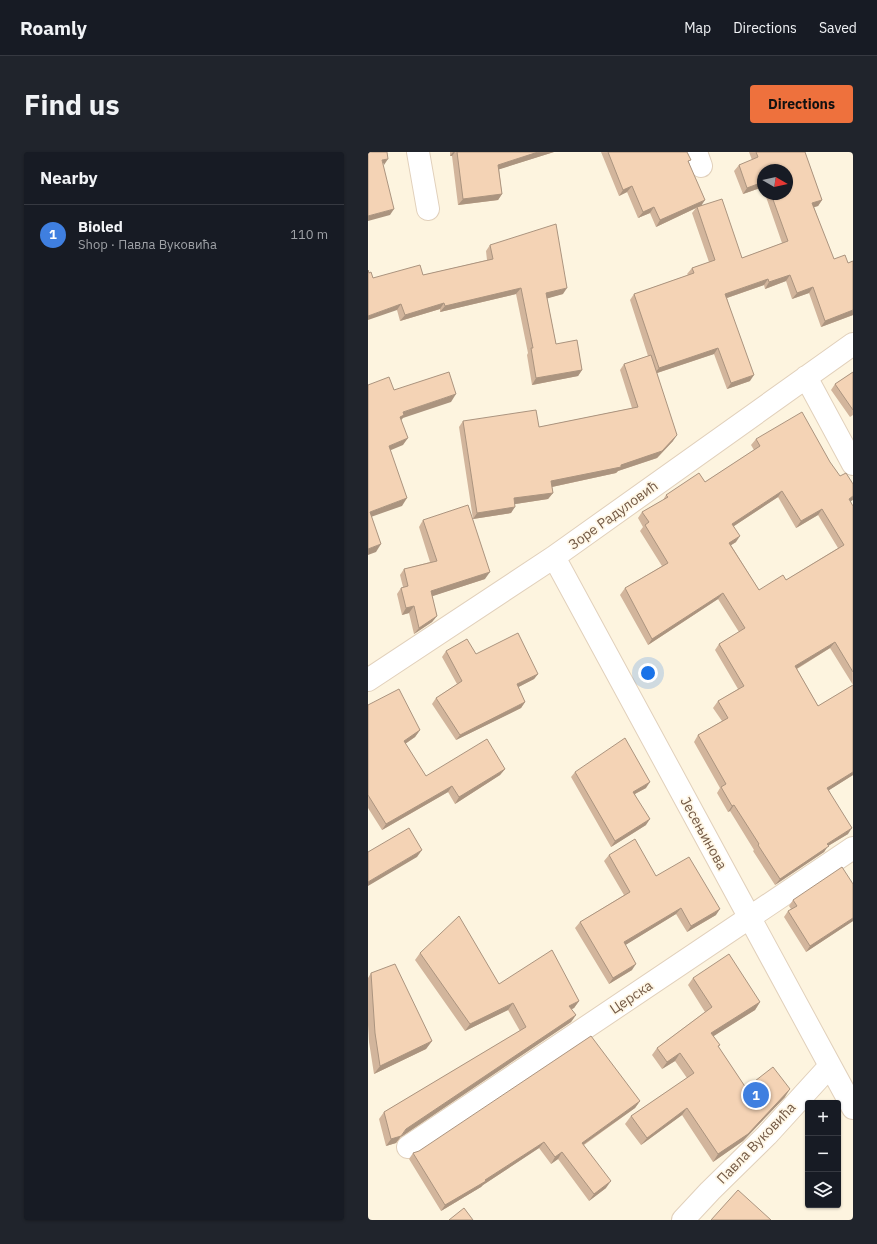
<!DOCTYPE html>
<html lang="en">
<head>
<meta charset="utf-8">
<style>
  :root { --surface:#171b24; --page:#20242c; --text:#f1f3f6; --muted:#9ea1a6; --line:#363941; --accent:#ee713d }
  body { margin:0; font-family:"IBM Plex Sans",sans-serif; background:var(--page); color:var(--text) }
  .controls { position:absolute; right:12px; bottom:12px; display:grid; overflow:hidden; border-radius:4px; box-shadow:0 1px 3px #0004 }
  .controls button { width:36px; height:36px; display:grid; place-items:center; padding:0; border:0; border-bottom:1px solid var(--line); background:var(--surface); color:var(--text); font:20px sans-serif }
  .compass { position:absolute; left:389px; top:12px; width:36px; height:36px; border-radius:50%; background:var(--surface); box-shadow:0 1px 3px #0004; rotate:99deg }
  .you { position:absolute; left:280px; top:521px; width:14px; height:14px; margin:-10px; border:3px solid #fff; border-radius:50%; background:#1a73e8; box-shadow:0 0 0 6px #1a73e833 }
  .badge { display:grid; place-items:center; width:26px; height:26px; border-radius:50%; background:var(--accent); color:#fff; font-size:13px; font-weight:700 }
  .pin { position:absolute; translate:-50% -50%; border:2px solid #fff; box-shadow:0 1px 4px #0006 }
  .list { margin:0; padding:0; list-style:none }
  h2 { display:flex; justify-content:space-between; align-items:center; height:52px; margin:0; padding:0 16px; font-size:17px }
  h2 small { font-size:13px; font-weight:400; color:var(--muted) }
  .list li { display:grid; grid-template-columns:26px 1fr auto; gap:12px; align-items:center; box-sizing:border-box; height:60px; padding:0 16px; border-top:1px solid var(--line) }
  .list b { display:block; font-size:15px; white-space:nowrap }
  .list p { margin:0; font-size:13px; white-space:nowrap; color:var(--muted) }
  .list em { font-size:13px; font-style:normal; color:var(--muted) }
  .icon { flex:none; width:22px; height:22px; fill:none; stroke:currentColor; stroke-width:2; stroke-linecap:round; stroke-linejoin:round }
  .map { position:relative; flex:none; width:485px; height:1068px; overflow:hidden; border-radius:4px }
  header { display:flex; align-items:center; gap:24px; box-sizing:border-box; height:56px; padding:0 20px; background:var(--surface); border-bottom:1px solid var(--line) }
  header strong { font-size:19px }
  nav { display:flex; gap:22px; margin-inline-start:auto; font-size:14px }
  .intro { display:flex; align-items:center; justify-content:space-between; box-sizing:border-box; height:96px; padding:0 24px }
  h1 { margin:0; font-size:28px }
  .button { padding:10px 18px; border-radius:4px; background:var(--accent); color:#111; font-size:14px; font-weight:700 }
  main { display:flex; gap:24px; padding:0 24px }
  aside { flex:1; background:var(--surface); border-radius:4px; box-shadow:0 1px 3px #0004 }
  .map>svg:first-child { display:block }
</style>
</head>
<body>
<header>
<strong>Roamly</strong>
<nav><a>Map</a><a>Directions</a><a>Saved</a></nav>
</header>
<div class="intro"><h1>Find us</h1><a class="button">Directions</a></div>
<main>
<aside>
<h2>Nearby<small></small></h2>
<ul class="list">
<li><span class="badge" style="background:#3f7fe0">1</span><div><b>Bioled</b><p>Shop · Павла Вуковића</p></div><em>110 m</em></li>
</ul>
</aside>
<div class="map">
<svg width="485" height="1068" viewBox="0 0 485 1068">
  <rect width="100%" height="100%" fill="#fdf4df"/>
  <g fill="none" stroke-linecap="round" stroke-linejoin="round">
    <defs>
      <path id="street" d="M50,0l10,57
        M328,0l5,14
        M438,225l47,87
        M186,405l299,551
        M0,528l186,-123 299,-213
        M40,995l445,-299
        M315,1068l27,-29 57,-56 62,-68"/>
    </defs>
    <use href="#street" stroke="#e1d0bb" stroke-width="24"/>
    <use href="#street" stroke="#fff" stroke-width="22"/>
  </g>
  <path fill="#d2b59c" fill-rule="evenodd" d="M82,0h104l-55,17 3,25 -4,6 -40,5 -6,-49h-2z
    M233,0h86l2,10 12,44 41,52 40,-15 -17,-49h22l-24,-24v18v-1l-20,7 -9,-23 5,-6 13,-5 -3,-8h56l17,48 -4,6 -4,1 39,108 -32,12 -12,-34 -17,6 -6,-18 -21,8 -1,-4 -37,13 23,83 -23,8 -13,-35 -57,19 16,68 -16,17 -39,13 -2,2 -64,14 1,6 -5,6 -33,5 -4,9 -38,6 -14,-92 4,-6 76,6 93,-19 -12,-38 4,-6 24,-8 -18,-56 4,-6 54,-19 -1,-1 5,-6 17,-6 -17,-49 4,-5 -40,19 -6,-14 -12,5 -11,-26 -8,4z
    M122,93l73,49 -16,4 9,46 26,26 -4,6 -46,9 -5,-30 1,-2 -12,-59 -76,18v-3l-40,12 -3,-11 -28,-37 4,5 50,-3 64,-15 -1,-9z
    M485,220v43l-3,2 -19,-27 4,-6z
    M388,287l94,63 3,4v269l-24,15 19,44 -20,12 -4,6 -49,33 -22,-34 1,-1 -24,-39 -2,1 -11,-19 3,-5 -26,-46 4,-7 24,-14 -9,-13 5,-7 20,-12 -23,-39 4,-6 20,-12 -21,-33 -70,46 -28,-50 5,-7 37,-22 -22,-35 3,-4 -5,-9 4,-6 21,-12 3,-5 39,-13 49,-32 -3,-5zM410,345l18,31 22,-13 20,33 -52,32 -27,10 -28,-45 5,-3 -2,-16zM462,496l23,37 -35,21 -21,-37z
    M55,368l62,59 -53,17 5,20 -5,6 -18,12 -5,-21 -7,2 -5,-21 4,-6 2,-1 -3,-12 4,-6 26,-7 -11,-35z
    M78,499l92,23 -4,5 -16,8 7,15 -4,6 -65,32 -24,-36 4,-6 21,-14 -15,-27z
    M0,553l52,25 -5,7 -10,7 21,32 79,-7 -5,6 -45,29 -7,-12 -66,38 -14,-22z
    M207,620l71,16 -11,6 11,31 -35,22 -40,-70z
    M241,703l47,21 60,39 -29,17 -11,-18 -51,31 7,25 -23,14 -34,-56 5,-6 44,-27 -20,-34z
    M485,732v37l-47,31 -22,-35 4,-6 3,-2 -2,-3 4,-6z
    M52,801l79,31 80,17 -5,7 -3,1 5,6 -5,7 -170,115 -5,6 -10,3 -7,-27 5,-7 136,-81 -12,-21 -43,21 -50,-71z
    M3,821l61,68 -6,8 -52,25 -5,-32 -1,-17v-47z
    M325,826l67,24 -5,8 -42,26 5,11 28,41 39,9 -42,44 -30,21 -31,-47 -41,30 -16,-21 6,-8 56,-38 -12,-17 -13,8 -10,-14 5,-7 48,-36 -17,-27z
    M272,949l-5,7 -51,37 22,43 -17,13 -31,-42 -7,5 -12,-16 -56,37 -2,2 -40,24 -32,-52 4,-6z"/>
  <path fill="#ab947f" d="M85,0h2l-3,4h-2z
    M170,0h16l-60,19 4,-6z
    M20,7l-4,6 -2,-5z
    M395,30v5l-20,7 4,-6z
    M264,34l-5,6 -8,4 4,-6z
    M134,42l-4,6 -40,5 5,-6z
    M337,48l-4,6 -4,1 -1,1 -40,19 4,-7z
    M454,48l-4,6 -10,3 4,-6z
    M286,55l-4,6 -12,5 5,-6z
    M26,57l-4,6 -22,6v-5z
    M422,123l-4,6 -21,8 4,-7z
    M400,127l-4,6 -43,15 4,-6z
    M445,135l-4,6 -17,6 5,-6z
    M153,136l-5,6 -76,18 5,-6z
    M199,136l-4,6 -21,6 4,-7z
    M76,151l-4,6 -40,12 5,-6z
    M33,152l-4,6 -29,10v-4z
    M485,158v5l-32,12 4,-6z
    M350,196l-4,6 -60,20 5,-6z
    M214,218l-4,6 -46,9 4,-7z
    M386,223l-4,6 -23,8 4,-6z
    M88,242l-5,8 -48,16 -4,5 -4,2 8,-13z
    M309,283l-4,6 -16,17 -39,13 -2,2 -69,15 4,-7 70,-16z
    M40,286l-5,7 -19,8 5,-7z
    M414,339l-4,6 -50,33 4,-6z
    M185,341l-5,6 -39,6 5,-7z
    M485,344v4l-9,5 5,-6z
    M39,346l-5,8 -34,12 2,-6z
    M147,355l-4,6 -38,6 4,-6z
    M454,357l-4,6 -22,13 5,-7z
    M372,384l-4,6 -11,7 4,-6z
    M13,392l-5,8 -8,3v-6z
    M122,420l-5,7 -58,19 4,-7z
    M355,441l-5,6 -70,46 4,-6z
    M46,454l-5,7 -7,2 4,-7z
    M69,464l-5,6 -18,12 5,-6z
    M467,490l-5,6 -39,24 4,-6z
    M170,522l-4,5 -21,11 4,-6z
    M157,550l-4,6 -65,32 4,-5z
    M52,578l-5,7 -16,11 5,-7z
    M137,617l-5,6 -45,29 4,-7z
    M485,620v3l-30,19 4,-6z
    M282,630l-4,6 -17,9 4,-5z
    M84,634l-4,6 -66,38 4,-6z
    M366,653l-4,6 -2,1 4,-6z
    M282,667l-4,6 -35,22 4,-6z
    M484,676l-4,6 -20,12 -4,6 -49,33 5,-6 47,-35z
    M54,698l-5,7 -49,29v-4z
    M313,756l-5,6 -57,35 5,-7z
    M352,757l-4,6 -29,17 4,-6z
    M485,766v3l-47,31 4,-6z
    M268,812l-4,6 -23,14 4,-6z
    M211,849l-5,7 -10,5 5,-7z
    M392,850l-5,8 -49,31 5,-8z
    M145,851l-5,7 -43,21 5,-7z
    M208,863l-5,7 -170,115 5,-8z
    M64,889l-6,8 -52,25 6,-8z
    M312,901l-5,8 -13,8 5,-7z
    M422,937l-5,8 -42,44 -30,21 5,-8z
    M272,949l-5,7 -58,41 5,-6z
    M319,956l-5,7 -41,30 6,-7z
    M33,984l-5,7 -10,3 5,-7z
    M176,990l-5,6 -56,37 -2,2 -40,24 4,-6z
    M194,1000l-4,7 -7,5 4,-7z
    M243,1029l-5,7 -17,13 5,-7z"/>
  <path fill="#f4d3b5" stroke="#ab947f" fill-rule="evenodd" d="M0,0h19l1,7 -6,1 12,49 -26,7z
    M89,0h81l-40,13 4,29 -39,5z
    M240,0h79l4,8 -3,1 17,39 -45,20 -6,-13 -11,5 -11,-26 -9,4z
    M388,0h49l17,48 -10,3 22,56 11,-4 3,8 5,-2v49l-28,11 -12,-34 -16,6 -7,-18 -21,7 -1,-3 -43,15 29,81 -23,8 -13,-35 -59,20 -25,-74 60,-21 -2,-5 23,-8 -18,-53 25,-8 20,59 46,-17 -17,-47h16v-24h-24v12l-16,6 -8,-23 19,-8z
    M188,72l11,64 -21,5 10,51 21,-4 5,30 -46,8 -5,-30h2l-12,-60 -76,18 -1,-3 -39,12 -4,-11 -33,12v-46l1,3 2,-1 2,6 47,-13 3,10 70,-16 -3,-14z
    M283,203l26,80 -15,16 -41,14v2l-70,14 2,12 -39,5 1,9 -38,6 -14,-92 73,-11 3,17 99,-20 -14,-43z
    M81,220l7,22 -53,18 1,3 -4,2 8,21 -19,8 18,52 -37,14 11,32 -13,5v-164l21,-8 5,13z
    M485,220v38l-18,-26z
    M434,260l28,50 10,14 6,-3 7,11v12l-4,3 4,7v166l-18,-30 -40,24 23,40 35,-21v87l-26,16 25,40 -25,16 2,2 -49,33 -22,-34 1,-1 -25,-39 -2,1 -11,-19 5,-3 -28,-49 30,-17 -10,-17 26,-15 -25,-42 26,-16 -22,-35 -71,46 -27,-51 43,-25 -23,-38 4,-3 -7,-10 26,-15 -2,-2 33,-22 6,9 55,-36 -4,-7zM414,339l19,30 21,-12 22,36 -58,35 -3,-5 -24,15 -30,-47 11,-7 -8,-12z
    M100,353l22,67 -59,19 6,25 -18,12 -5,-22 -8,2 -5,-20 7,-2 -4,-17 33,-8 -14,-41z
    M150,481l20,41 -21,10 8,18 -65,33 -24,-37 26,-17 -16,-30 21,-12 9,15z
    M31,537l21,41 -16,11 22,35 61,-37 18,30 -46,28 -7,-11 -66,38 -18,-29v-90z
    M257,586l25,44 -17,10 17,27 -35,22 -40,-69z
    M41,676l13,22 -54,32v-30z
    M267,687l21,37 33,-19 31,52 -29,17 -10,-18 -57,34 12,22 -23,14 -33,-56 50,-30 -21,-37z
    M474,715l11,17v34l-43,28 -22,-35 9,-5 -4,-6z
    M91,764l40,68 53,-34 27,51 -10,5 7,9 -170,114 -5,7 -10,3 -7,-27 142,-85 -13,-24 -43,21 -50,-71z
    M361,802l31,48 -49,31 9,12 -2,1 28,42 27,-21 17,22 -42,45 -30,20 -31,-46 -40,30 -16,-22 63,-43 -14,-20 -13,9 -10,-14 55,-41 -19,-29z
    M27,812l37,77 -52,25 -5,-33 -4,-60z
    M223,884l49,65 -58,42 29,38 -17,13 -32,-42 -7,5 -11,-15 -59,38 1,1 -41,24 -32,-52 6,-2z
    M370,1038l33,30h-60z
    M96,1056l9,12h-24z"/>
  <g text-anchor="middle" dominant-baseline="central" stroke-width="3.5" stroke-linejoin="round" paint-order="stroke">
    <g font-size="14" fill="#745a46" stroke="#fff7e6">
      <text transform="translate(245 363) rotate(-36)">Зоре Радуловић</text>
      <text transform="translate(336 681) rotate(61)">Јесењинова</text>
      <text transform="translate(263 845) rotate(-34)">Церска</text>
      <text transform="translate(388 991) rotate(-46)">Павла Вуковића</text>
    </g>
  </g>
</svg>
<div class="controls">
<button>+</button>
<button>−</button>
<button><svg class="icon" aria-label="layers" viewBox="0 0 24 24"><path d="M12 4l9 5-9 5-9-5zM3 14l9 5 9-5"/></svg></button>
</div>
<svg class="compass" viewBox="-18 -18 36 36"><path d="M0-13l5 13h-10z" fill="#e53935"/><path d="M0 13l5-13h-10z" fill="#9ea1a6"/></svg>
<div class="you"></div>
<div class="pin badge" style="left:388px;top:943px;background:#3f7fe0">1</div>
</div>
</main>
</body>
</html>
